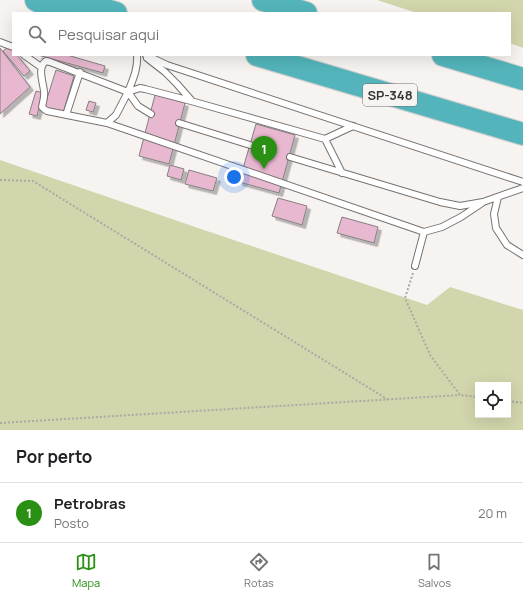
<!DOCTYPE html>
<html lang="pt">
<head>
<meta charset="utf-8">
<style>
  :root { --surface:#fff; --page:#f6f6f6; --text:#202124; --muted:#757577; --line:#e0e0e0; --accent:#299013 }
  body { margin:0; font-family:Manrope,sans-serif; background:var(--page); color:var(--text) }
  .controls { position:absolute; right:12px; bottom:12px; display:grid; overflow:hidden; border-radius:0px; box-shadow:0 4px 16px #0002 }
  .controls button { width:36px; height:36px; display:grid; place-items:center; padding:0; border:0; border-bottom:1px solid var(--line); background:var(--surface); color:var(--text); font:20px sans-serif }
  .you { position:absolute; left:234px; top:177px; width:14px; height:14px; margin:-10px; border:3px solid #fff; border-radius:50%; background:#1a73e8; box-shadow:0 0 0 6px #1a73e833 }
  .badge { display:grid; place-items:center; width:26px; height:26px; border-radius:50%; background:var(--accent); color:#fff; font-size:13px; font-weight:700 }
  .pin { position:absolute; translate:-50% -33px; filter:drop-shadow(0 1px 2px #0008) }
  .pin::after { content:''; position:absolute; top:21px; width:14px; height:12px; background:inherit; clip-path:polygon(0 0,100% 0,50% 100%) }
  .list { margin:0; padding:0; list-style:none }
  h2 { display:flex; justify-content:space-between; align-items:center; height:52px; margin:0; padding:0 16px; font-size:17px }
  h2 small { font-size:13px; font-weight:400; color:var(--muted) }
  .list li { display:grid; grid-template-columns:26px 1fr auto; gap:12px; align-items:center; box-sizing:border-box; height:60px; padding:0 16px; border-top:1px solid var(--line) }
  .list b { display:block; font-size:15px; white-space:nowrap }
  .list p { margin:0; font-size:13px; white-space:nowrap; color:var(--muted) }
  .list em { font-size:13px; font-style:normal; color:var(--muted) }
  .icon { flex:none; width:22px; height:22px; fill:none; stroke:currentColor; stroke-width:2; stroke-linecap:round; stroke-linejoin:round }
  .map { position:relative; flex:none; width:523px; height:430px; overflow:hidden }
  .search { position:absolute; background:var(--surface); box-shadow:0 4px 16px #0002; left:12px; right:12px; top:12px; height:44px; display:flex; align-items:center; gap:10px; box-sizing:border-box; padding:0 14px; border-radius:0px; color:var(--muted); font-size:15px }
  .sheet { height:112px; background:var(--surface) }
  nav { display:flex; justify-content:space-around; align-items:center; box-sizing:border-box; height:56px; border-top:1px solid var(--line); background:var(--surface); font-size:11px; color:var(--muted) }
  nav a { display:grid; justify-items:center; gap:2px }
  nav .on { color:var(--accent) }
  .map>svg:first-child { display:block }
</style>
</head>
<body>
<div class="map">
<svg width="523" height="430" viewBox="0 0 523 430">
  <defs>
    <filter id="shadow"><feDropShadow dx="3.5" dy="3.5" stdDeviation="0" flood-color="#0004"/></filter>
  </defs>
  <rect width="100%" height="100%" fill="#f7f3f1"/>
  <path fill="#d3d6ac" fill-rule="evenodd" d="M377,0h146v48l-13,-5v-30h-93z
    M0,160l201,69 226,76 23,-18 73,23v120h-523zM478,385h30v30h-30z"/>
  <path fill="#e8b8d0" stroke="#848082" filter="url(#shadow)" d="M9,46l4,4v5h4l13,16 -6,5 -21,-25z
    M0,48l30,39 -30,27z
    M38,55h29l38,11 -2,7z
    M56,70l18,6 -11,37 -19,-5z
    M36,91l7,2 -6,23 -8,-2z
    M155,95l30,8 -16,61 -30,-8z
    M89,101l7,2 -3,9 -7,-2z
    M256,124l39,11 -16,58 -40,-11z
    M170,165l14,4 -3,11 -14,-4z
    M189,170l28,8 -4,13 -28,-7z
    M278,198l29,8 -5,19 -30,-9z
    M342,217l36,10 -4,16 -37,-10z"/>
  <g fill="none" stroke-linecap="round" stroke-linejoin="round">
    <defs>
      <path id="service" d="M0,42l13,5
        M24,55l17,12
        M137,55c1,14 -4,24 -9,37l10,14 13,8
        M146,55l21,10 356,117
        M147,58l18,14 12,12 14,16
        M128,92l-12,23 -9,8 -60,-12 -3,-2 -2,-2c1,-5 3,-11 2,-16 -1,-9 -7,-24 2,-30l4,1 78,30 12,-4 5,1 46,12 134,38 17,34
        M66,115l14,-43
        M107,123l317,109 -9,34
        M179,123l71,22
        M325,139l28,-13
        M290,157l150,45 20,4 23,-4 40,-14
        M498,197l-4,17 2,14 11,17 16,10
        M424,232l18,-5 19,-10 21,-14"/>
      <path id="motorway" d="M36,0l27,13
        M73,0l43,13
        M263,0l43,13
        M257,55l266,79
        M443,55l80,24"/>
    </defs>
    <use href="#service" stroke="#767270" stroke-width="8"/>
    <use href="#motorway" stroke="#cfcfcf" stroke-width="24"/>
    <path stroke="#aba8a6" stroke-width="2" stroke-dasharray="2 2" stroke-linecap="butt" d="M0,180l33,1 354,218
      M413,273l-8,25 25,57 30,40 18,2
      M508,401l15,2
      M0,423l460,-28"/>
    <use href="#service" stroke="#fff" stroke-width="6"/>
    <use href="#motorway" stroke="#53b5bb" stroke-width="22"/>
  </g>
  <g text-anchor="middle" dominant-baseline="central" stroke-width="3" stroke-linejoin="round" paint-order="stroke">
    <rect fill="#f7f3f1" stroke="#716f6d" stroke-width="1" x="363" y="84" width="54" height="22" rx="3"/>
    <g font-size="13" font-weight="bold" fill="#383635">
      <text x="390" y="95">SP-348</text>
    </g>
  </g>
</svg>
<div class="controls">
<button><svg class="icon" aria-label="locate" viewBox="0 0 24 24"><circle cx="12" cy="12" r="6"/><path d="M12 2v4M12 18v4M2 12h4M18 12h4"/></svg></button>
</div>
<div class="you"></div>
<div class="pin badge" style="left:264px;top:169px">1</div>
<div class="search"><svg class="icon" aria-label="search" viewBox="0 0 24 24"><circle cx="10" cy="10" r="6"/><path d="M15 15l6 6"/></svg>Pesquisar aqui</div>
</div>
<section class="sheet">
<h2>Por perto<small></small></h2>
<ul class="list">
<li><span class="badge">1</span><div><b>Petrobras</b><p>Posto</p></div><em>20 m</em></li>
</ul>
</section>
<nav>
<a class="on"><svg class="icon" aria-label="map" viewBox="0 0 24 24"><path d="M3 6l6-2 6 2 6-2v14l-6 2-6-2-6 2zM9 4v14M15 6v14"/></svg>Mapa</a>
<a><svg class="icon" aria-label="directions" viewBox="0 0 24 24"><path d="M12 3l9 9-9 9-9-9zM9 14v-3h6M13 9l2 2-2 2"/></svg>Rotas</a>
<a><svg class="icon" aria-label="saved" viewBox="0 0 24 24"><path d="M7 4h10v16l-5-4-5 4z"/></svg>Salvos</a>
</nav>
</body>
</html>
